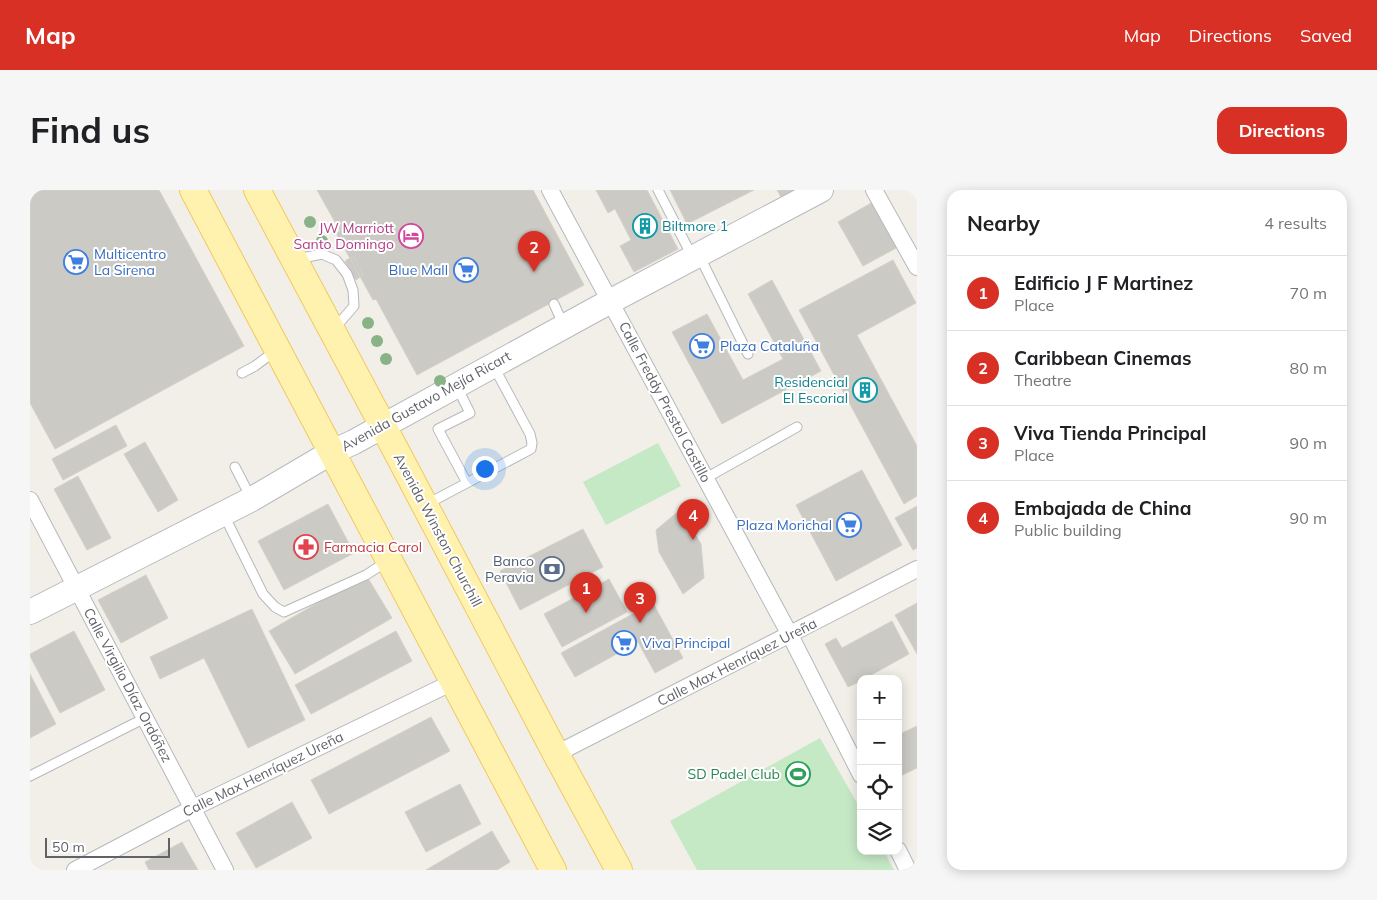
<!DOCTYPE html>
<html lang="en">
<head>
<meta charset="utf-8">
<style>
  :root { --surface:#fff; --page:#f6f6f6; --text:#202124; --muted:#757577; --line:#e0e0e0; --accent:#d93025 }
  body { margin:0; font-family:Mulish,sans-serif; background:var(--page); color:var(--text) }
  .controls { position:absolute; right:15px; bottom:15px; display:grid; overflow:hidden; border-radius:10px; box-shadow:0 2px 12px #0003 }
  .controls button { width:45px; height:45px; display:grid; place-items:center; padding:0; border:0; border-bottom:1px solid var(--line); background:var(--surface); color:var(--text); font:25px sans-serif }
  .scale { position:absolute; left:15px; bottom:12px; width:125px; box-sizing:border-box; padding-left:5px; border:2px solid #5f6368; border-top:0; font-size:14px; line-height:18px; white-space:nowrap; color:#5f6368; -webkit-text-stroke:4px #fff; paint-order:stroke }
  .you { position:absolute; left:454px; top:278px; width:18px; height:18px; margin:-12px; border:4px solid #fff; border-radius:50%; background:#1a73e8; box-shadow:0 0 0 8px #1a73e833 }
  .badge { display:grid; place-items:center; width:32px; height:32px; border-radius:50%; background:var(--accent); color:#fff; font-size:16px; font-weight:700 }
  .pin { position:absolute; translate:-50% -41px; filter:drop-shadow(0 1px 2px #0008) }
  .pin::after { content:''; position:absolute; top:26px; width:18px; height:15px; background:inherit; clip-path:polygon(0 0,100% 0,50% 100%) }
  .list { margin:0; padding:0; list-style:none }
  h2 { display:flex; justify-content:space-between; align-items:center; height:65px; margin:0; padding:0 20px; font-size:21px }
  h2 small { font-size:16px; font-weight:400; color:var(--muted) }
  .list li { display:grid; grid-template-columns:32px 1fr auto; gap:15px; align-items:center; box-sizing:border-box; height:75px; padding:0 20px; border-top:1px solid var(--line) }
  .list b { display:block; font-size:19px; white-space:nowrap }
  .list p { margin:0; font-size:16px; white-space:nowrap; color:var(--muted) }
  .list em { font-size:16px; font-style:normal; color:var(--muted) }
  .icon { flex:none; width:28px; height:28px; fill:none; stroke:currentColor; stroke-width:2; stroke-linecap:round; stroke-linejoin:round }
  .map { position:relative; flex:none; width:887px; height:680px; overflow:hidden; border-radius:15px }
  header { display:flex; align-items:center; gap:30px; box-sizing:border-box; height:70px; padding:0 25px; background:var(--accent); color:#fff }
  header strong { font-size:24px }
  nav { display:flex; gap:28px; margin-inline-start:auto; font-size:18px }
  .intro { display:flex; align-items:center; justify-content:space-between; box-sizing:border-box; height:120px; padding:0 30px }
  h1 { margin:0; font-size:35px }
  .button { padding:12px 22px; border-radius:15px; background:var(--accent); color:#fff; font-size:18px; font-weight:700 }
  main { display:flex; gap:30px; padding:0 30px }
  aside { flex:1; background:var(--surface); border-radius:15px; box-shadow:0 2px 12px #0003 }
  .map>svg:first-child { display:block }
</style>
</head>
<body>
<header>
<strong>Map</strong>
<nav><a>Map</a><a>Directions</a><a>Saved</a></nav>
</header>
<div class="intro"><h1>Find us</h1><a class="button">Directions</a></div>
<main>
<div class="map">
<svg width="887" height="680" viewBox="0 0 887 680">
  <rect width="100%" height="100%" fill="#f1efe8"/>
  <path fill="#c5e8c5" d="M628,253l23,43 -75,39 -23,-43z
    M790,548l41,72v41h23l10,19h-197l-27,-49z"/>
  <path fill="#cccac5" stroke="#d6d1c6" d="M0,0h129l85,156 -189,103 -25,-46z
    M287,0h216l51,95 -167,90 -41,-76 -3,1 -37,-67 4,-2z
    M566,0h51l31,59 -44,23 -14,-26 11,-6 -16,-31 -7,4z
    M640,0h84l-67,34z
    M747,0h18l-14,7z
    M843,12l25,45 -35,19 -25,-44z
    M323,66l10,19 -7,5 -11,-19z
    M863,70l23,43 -59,32 60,111v50l-13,8 -105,-194z
    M742,90l49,91 -99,53 -50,-92 35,-18 36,66 40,-21 -35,-65z
    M86,235l11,21 -64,34 -11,-21z
    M115,252l33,58 -20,12 -34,-58z
    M832,280l40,75 -66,36 -40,-76z
    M48,286l33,62 -24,12 -33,-61z
    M298,314l26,49 -70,37 -26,-49z
    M887,316v42l-4,2 -18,-32z
    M650,320l21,34 3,34 -21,16 -24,-42 -3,-22z
    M553,339l20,38 -83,43 -20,-39z
    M116,385l22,43 -47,25 -23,-43z
    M336,385l26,43 -97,56 -26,-43z
    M579,389l18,33 -65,35 -18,-33z
    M623,413l30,55 -28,15 -17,-31 -63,35 -14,-24z
    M887,413v51l-22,-39z
    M222,419l53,111 -57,28 -44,-90 -44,21 -10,-22z
    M862,431l17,33 -45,25h-3v2l-13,6 -23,-43 11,-6 6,10z
    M44,441l31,59 -45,23 -30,-57v-2z
    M366,441l16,30 -101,53 -16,-29z
    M0,484l26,50 -26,14z
    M401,527l19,34 -121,63 -18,-34z
    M887,536v42l-19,9v-42z
    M430,594l21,40 -55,28 -21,-40z
    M262,612l20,36 -56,30 -20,-35z
    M462,641l18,31 -13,8h-71z
    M152,652l16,28h-49l-4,-8z"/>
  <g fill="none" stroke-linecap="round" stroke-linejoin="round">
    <defs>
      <path id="lane" d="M628,0l35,68
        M669,65l49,99
        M267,69l25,-5 14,6 11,14 6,16 1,16 -20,23
        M524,114l10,22
        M212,183l13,-7 20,-15
        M427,197l13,26 -32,16 29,54
        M205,277l16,31
        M676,288l91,-51
        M397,314l104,-55 1,-6 -2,-9 -36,-67
        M194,325l39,79 12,13 9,5 82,-37 20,-13
        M0,586l115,-58"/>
      <path id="street" d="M520,0l240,445 71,140
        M844,0l43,77
        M0,310l195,370
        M526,564l361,-185
        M868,660l10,20
        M45,680l118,-62 260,-126"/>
      <path id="secondary" d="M0,422l222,-113 80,-47 22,-10 242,-133 225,-119"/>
      <path id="primary" d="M163,0l360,680
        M227,0l126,236 173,328 63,116"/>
    </defs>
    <use href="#lane" stroke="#b5b8bc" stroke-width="11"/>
    <use href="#street" stroke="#b5b8bc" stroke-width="18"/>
    <use href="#secondary" stroke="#b6babf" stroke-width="26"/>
    <use href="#primary" stroke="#f2c960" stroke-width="28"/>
    <use href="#lane" stroke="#fff" stroke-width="9"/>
    <use href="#street" stroke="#fff" stroke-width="16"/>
    <use href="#secondary" stroke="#fff" stroke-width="24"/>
    <use href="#primary" stroke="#fff2af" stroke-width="26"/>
  </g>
  <g fill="#89b387">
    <circle cx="280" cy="32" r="6"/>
    <circle cx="292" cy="51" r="6"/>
    <circle cx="338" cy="133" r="6"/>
    <circle cx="347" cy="151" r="6"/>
    <circle cx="356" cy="169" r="6"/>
    <circle cx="410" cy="191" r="6"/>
  </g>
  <defs>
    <symbol id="building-ring" viewBox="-11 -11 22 22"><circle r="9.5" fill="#fff" stroke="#0f9aa8" stroke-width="1.5"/><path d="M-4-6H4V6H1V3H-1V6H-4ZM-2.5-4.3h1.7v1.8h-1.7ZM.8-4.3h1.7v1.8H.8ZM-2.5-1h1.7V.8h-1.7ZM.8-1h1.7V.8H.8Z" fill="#0f9aa8"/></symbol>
    <symbol id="hotel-ring" viewBox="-11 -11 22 22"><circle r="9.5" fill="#fff" stroke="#d1479c" stroke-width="1.5"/><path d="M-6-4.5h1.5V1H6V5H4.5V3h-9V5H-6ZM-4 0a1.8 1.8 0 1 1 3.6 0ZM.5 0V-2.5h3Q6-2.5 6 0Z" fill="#d1479c"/></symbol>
    <symbol id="supermarket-ring" viewBox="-11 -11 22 22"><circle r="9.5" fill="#fff" stroke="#3f7fe0" stroke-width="1.5"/><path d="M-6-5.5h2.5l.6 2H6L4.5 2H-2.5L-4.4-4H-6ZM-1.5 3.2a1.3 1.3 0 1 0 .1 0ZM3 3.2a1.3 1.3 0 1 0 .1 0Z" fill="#3f7fe0"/></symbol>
    <symbol id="pharmacy-ring" viewBox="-11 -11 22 22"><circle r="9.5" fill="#fff" stroke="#e0444e" stroke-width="1.5"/><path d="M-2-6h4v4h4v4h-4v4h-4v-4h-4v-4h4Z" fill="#e0444e"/></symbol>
    <symbol id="bank-ring" viewBox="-11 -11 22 22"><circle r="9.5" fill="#fff" stroke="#5c6f8a" stroke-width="1.5"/><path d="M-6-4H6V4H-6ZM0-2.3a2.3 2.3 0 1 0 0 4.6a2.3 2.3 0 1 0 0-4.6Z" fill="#5c6f8a"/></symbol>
    <symbol id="stadium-ring" viewBox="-11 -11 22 22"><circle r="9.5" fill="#fff" stroke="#2e9e5b" stroke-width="1.5"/><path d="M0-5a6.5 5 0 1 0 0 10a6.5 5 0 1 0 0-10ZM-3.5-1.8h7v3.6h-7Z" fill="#2e9e5b"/></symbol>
  </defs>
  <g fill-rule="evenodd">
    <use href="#building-ring" x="601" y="22" width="28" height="28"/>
    <use href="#hotel-ring" x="367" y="32" width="28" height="28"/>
    <use href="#supermarket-ring" x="32" y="58" width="28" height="28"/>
    <use href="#supermarket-ring" x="422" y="66" width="28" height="28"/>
    <use href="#supermarket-ring" x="658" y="142" width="28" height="28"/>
    <use href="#building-ring" x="821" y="186" width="28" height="28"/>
    <use href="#supermarket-ring" x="805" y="321" width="28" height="28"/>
    <use href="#pharmacy-ring" x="262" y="343" width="28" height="28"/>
    <use href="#bank-ring" x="508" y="365" width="28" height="28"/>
    <use href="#supermarket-ring" x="580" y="439" width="28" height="28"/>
    <use href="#stadium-ring" x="754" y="570" width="28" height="28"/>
  </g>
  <g text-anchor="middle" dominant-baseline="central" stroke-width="4" stroke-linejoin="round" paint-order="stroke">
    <g font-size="14" fill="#0d838f" stroke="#fff" text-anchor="start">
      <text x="632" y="36">Biltmore 1</text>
      <text x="818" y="192" text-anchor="end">Residencial<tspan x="818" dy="16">El Escorial</tspan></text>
    </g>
    <g font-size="14" fill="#b23c85" stroke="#fff" text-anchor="end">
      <text x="364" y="38">JW Marriott<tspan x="364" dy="16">Santo Domingo</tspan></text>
    </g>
    <g font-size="14" fill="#366cbe" stroke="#fff" text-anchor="start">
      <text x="64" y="64">Multicentro<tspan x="64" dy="16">La Sirena</tspan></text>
      <text x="418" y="80" text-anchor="end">Blue Mall</text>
      <text x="690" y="156">Plaza Cataluña</text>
      <text x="802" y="335" text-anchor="end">Plaza Morichal</text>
      <text x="612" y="453">Viva Principal</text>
    </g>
    <g font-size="14" fill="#5f6368" stroke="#fff">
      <text transform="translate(396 211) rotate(-29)">Avenida Gustavo Mejía Ricart</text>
      <text transform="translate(635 212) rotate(62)">Calle Freddy Prestol Castillo</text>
      <text transform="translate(408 340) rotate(62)">Avenida Winston Churchill</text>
      <text transform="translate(707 472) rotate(-27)">Calle Max Henríquez Ureña</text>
      <text transform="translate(98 495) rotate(62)">Calle Virgilio Díaz Ordóñez</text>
      <text transform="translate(233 584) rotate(-26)">Calle Max Henríquez Ureña</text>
    </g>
    <g font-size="14" fill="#be3a42" stroke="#fff" text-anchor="start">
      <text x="294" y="357">Farmacia Carol</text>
    </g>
    <g font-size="14" fill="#4e5e75" stroke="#fff" text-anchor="end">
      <text x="504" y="371">Banco<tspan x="504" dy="16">Peravia</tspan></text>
    </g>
    <g font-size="14" fill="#27864d" stroke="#fff" text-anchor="end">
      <text x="750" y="584">SD Padel Club</text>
    </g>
  </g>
</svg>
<div class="controls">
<button>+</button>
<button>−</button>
<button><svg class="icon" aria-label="locate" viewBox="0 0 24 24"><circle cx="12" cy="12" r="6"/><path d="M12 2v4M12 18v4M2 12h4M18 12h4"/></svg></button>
<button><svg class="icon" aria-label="layers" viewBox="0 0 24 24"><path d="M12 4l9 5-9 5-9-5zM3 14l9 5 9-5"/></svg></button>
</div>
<div class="scale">50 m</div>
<div class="you"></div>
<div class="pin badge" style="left:556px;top:423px">1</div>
<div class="pin badge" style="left:504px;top:82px">2</div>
<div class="pin badge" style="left:610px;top:433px">3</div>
<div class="pin badge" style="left:663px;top:350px">4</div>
</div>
<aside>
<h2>Nearby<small>4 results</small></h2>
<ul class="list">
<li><span class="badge">1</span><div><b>Edificio J F Martinez</b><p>Place</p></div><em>70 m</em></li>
<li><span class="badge">2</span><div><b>Caribbean Cinemas</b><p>Theatre</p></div><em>80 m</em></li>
<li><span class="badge">3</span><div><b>Viva Tienda Principal</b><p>Place</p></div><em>90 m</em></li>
<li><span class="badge">4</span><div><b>Embajada de China</b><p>Public building</p></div><em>90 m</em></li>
</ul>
</aside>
</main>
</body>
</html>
